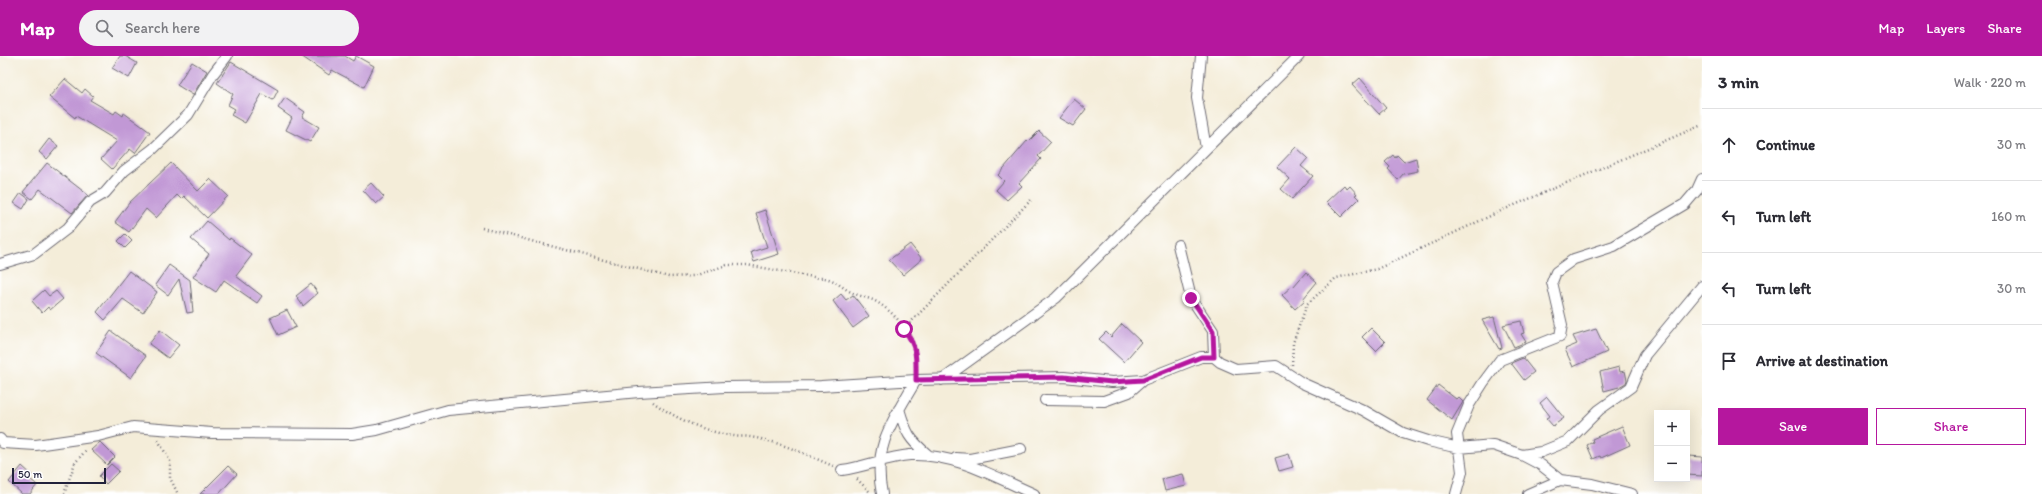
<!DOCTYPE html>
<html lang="en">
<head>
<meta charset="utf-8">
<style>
  :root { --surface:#fff; --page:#f2f2f3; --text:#2b2b33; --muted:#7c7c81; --line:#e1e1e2; --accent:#b5179e }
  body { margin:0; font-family:Itim,sans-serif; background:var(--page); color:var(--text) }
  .controls { position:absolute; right:12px; bottom:12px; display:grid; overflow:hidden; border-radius:0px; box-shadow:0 4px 16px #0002 }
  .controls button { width:36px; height:36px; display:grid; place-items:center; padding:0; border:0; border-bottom:1px solid var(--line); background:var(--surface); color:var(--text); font:20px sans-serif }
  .scale { position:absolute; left:12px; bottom:10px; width:94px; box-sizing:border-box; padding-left:4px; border:2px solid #22223b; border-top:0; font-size:11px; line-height:14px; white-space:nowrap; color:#22223b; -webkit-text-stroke:3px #fff; paint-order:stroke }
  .stop { position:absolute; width:12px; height:12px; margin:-9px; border:3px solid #b5179e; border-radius:50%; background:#fff }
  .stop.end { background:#b5179e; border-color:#fff; box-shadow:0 1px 4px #0008 }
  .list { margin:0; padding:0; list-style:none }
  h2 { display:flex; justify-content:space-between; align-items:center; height:52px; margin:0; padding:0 16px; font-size:17px }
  h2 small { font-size:13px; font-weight:400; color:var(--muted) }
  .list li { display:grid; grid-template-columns:26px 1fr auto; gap:12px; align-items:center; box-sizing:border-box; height:72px; padding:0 16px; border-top:1px solid var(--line) }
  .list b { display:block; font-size:15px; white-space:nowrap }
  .list em { font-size:13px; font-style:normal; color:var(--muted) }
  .actions { display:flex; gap:8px; padding:12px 16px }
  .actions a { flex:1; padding:9px 0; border:1px solid var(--accent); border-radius:0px; text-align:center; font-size:14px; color:var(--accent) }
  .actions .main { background:var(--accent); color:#fff }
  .icon { flex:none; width:22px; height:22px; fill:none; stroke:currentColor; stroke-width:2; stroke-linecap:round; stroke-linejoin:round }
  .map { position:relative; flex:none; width:1702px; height:438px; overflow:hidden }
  header { display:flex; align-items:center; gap:24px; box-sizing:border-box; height:56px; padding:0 20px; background:var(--accent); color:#fff }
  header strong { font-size:19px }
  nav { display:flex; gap:22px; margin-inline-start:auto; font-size:14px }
  .search { width:280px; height:36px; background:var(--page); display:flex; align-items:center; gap:10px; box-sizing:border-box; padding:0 14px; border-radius:22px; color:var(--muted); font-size:15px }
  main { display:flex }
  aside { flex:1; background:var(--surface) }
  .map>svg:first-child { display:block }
</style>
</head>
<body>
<header>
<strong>Map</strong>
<div class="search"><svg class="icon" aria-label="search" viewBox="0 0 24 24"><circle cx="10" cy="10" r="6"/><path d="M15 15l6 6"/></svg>Search here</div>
<nav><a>Map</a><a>Layers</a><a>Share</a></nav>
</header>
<main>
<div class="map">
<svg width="1702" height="438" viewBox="0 0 1702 438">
  <rect width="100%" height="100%" fill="#fff"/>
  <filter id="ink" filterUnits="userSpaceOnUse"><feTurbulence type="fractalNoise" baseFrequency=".025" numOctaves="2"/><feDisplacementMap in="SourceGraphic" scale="8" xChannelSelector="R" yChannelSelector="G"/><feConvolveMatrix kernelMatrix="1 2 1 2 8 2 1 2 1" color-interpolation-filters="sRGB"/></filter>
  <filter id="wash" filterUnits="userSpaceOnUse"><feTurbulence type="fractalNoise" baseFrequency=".012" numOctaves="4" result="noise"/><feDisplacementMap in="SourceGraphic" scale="16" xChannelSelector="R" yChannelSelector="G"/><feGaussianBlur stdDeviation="0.9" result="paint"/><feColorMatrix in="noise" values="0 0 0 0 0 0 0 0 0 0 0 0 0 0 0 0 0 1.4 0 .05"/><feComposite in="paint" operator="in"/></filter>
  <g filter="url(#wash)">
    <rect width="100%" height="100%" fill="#f4edd9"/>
    <g id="blocks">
      <path fill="#c198d5" d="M120,0h5l12,7 -8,15 -17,-10z
        M301,0h44l8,5 3,-5 18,10 -10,21 -32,-17 -3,5z
        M192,6l15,9 -14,24 -16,-10z
        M231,6l47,28 -5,10 -11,-6 -17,29 -14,-8 4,-6 -7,-4 5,-11 -16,-11z
        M1360,22l26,30 -7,6 -27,-29z
        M65,23l17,14 3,-4 8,7 -3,4 24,14 2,-3 7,5 1,-3 26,19 -15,21 -5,-4 -18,20 -11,-10 16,-18 -41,-25 -1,2 -26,-21z
        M285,42l20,14 -3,5 17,10 -9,15 -24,-12 6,-12 -14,-10z
        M1074,43l12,10 -13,17 -14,-8z
        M1039,75l12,11 -13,14 3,3 -22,24 3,3 -15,14 -11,-10 8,-9 -6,-6 29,-34 1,1z
        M49,83l9,7 -11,13 -8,-7z
        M1296,91l12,11 -7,8 12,10 -21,23 -11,-10 9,-10 -13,-12z
        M1393,99l2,3 2,-3 7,7 12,-4 2,13 -15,3 -5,6 -10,-11 2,-2 -5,-5z
        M47,107l41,32 -16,18 -32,-24 -8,10 -9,-7z
        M171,107l27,28 12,-12 18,17 -21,22 -23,-22 -3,3 -4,-4 -21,23 -10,-9 -17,23 -14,-10 14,-19z
        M371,127l13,14 -8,7 -13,-14z
        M1344,129l3,4 3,-3 7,8 -2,1 4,4 -18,18 -15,-15z
        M21,137l8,6 -6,10 -9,-6z
        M765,154l14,44 -25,8 -3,-10 16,-5 -11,-34z
        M207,165l22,19 1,-2 22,17 -16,21 26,20 -5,7 -33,-23 -8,12 -23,-15 16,-23 -18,-15z
        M125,178l7,7 -7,7 -7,-7z
        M910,188l12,15 -19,16 -14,-15z
        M169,209l21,15 3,32 -6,1 -8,-34 -11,16 -13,-10z
        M129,215l28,21 -14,21 -20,-14 -18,21 -8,-8z
        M1306,216l11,10 -14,17 2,1 -10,9 -13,-14 10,-9 1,1z
        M311,228l7,9 -15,13 -7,-10z
        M44,234l5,6 7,-5 7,8 -13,11 -2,-3 -6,6 -10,-12z
        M841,238l5,6 7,-5 16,21 -16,12 -20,-27z
        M287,254l9,17 -18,8 -8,-17z
        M1494,261l8,31 -3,1 -17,-29z
        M1521,265l3,12 -3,1 5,8 -12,5 -11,-22z
        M1122,268l19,18 -17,20 -25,-23 7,-7 5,5z
        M1371,272l14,14 -9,9 -14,-14z
        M1596,273l11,23 -34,15 -8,-18 12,-5 -4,-8z
        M160,274l19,15 -11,13 -19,-14z
        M111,275l35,25 -15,22 -35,-25z
        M1523,302l11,14 -10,8 -13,-17z
        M1619,311l1,5 5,-1 2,9 -1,3 -7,4 -15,4 -4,-19z
        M1438,329l18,14 2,-2 5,5 -11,18 -25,-20z
        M1547,341l17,21 -11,8 -7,-8 4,-2 -10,-13z
        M1622,370l8,19 -29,13 -1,-2 -7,3 -6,-14 6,-3 -1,-3z
        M100,386l15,15 -8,8 -16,-15z
        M1289,398l4,13 -14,4 -4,-13z
        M1689,400l13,1v19l-15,-1z
        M111,408l8,7 -13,13 -7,-8z
        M22,410l10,9 -3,3 8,7 -7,9h-8l-13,-12z
        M228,410l9,8 -18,20h-19z
        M1183,418l3,12 -21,5 -3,-12z"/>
    </g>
  </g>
  <g filter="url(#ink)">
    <use href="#blocks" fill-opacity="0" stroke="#6c6972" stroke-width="1"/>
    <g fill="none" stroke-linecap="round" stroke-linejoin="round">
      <defs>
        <path id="street" d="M1201,0l-4,42 9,50
          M1178,189l13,53 22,33 1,26 6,5 16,7 40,-3 26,17 61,27 40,23 25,8 31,7 34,-3 29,10 19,10 19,15 32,4 40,10
          M0,208l34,-10 34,-26 22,-26 15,-9 19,-22 29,-22 35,-34 25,-41 14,-18
          M942,324l114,-82 243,-242
          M1045,344l59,1 25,-9 14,-12
          M899,353c7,24 10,30 29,46
          M0,383l3,4 33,2 62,-9 35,-9 79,6 140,1 25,-4 71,-20 191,-18 86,-5 96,-1 95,-6 148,-3 48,5 31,-2 58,-23h13
          M1522,399l19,-3 27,-11 31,-31 32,-23 14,-32 57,-69
          M956,402l14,1 51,-10
          M842,414c23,-3 45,-13 68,-15 44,-2 85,22 124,39
          M882,438c-10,-48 12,-75 34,-114
          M1456,438l6,-22 -5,-38 12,-29 14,-22 17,-23 60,-24 2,-11 -10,-43 4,-10 18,-13 40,-13 71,-42 12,-14 5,-11
          M1528,438l32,-14"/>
      </defs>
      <use href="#street" stroke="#6c6972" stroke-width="12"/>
      <path stroke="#6c6972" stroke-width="2.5" stroke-dasharray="1 3" stroke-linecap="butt" d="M482,172l187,49 25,-1 33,-11h20l72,13c14,-1 19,7 30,13 7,4 16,6 24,9 16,8 32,25 40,42 4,8 3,19 3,28
        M904,273l129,-131
        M1292,309l1,-22 14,-39 29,-26 41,-9 126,-59 199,-85
        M653,346c23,17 53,30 81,34 5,1 11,0 16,1 29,4 57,18 83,29
        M158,384l12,21v17l8,16
        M857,423l13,13
        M64,438l11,-31 12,-14"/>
      <use href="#street" stroke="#fff" stroke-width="10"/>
    </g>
  </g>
  <g fill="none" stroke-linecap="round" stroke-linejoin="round" filter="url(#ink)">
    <path stroke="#b5179e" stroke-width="5" d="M904,273c14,20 12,28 12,51l148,-3 48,5 31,-2 58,-23h13l-1,-26 -22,-33"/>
  </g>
</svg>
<div class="controls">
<button>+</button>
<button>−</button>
</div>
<div class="scale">50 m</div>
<div class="stop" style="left:904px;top:273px"></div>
<div class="stop end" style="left:1191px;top:242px"></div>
</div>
<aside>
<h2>3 min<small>Walk · 220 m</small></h2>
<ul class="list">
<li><svg class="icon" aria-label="ahead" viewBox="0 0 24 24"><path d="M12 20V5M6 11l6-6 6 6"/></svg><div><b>Continue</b></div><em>30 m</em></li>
<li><svg class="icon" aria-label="left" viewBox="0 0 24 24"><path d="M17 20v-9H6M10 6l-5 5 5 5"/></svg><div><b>Turn left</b></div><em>160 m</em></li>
<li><svg class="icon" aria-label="left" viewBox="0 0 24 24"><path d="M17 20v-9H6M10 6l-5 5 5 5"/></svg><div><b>Turn left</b></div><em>30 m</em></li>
<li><svg class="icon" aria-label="arrive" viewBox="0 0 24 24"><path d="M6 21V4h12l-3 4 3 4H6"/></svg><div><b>Arrive at destination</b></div></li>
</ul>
<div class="actions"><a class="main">Save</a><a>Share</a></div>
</aside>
</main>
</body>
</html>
